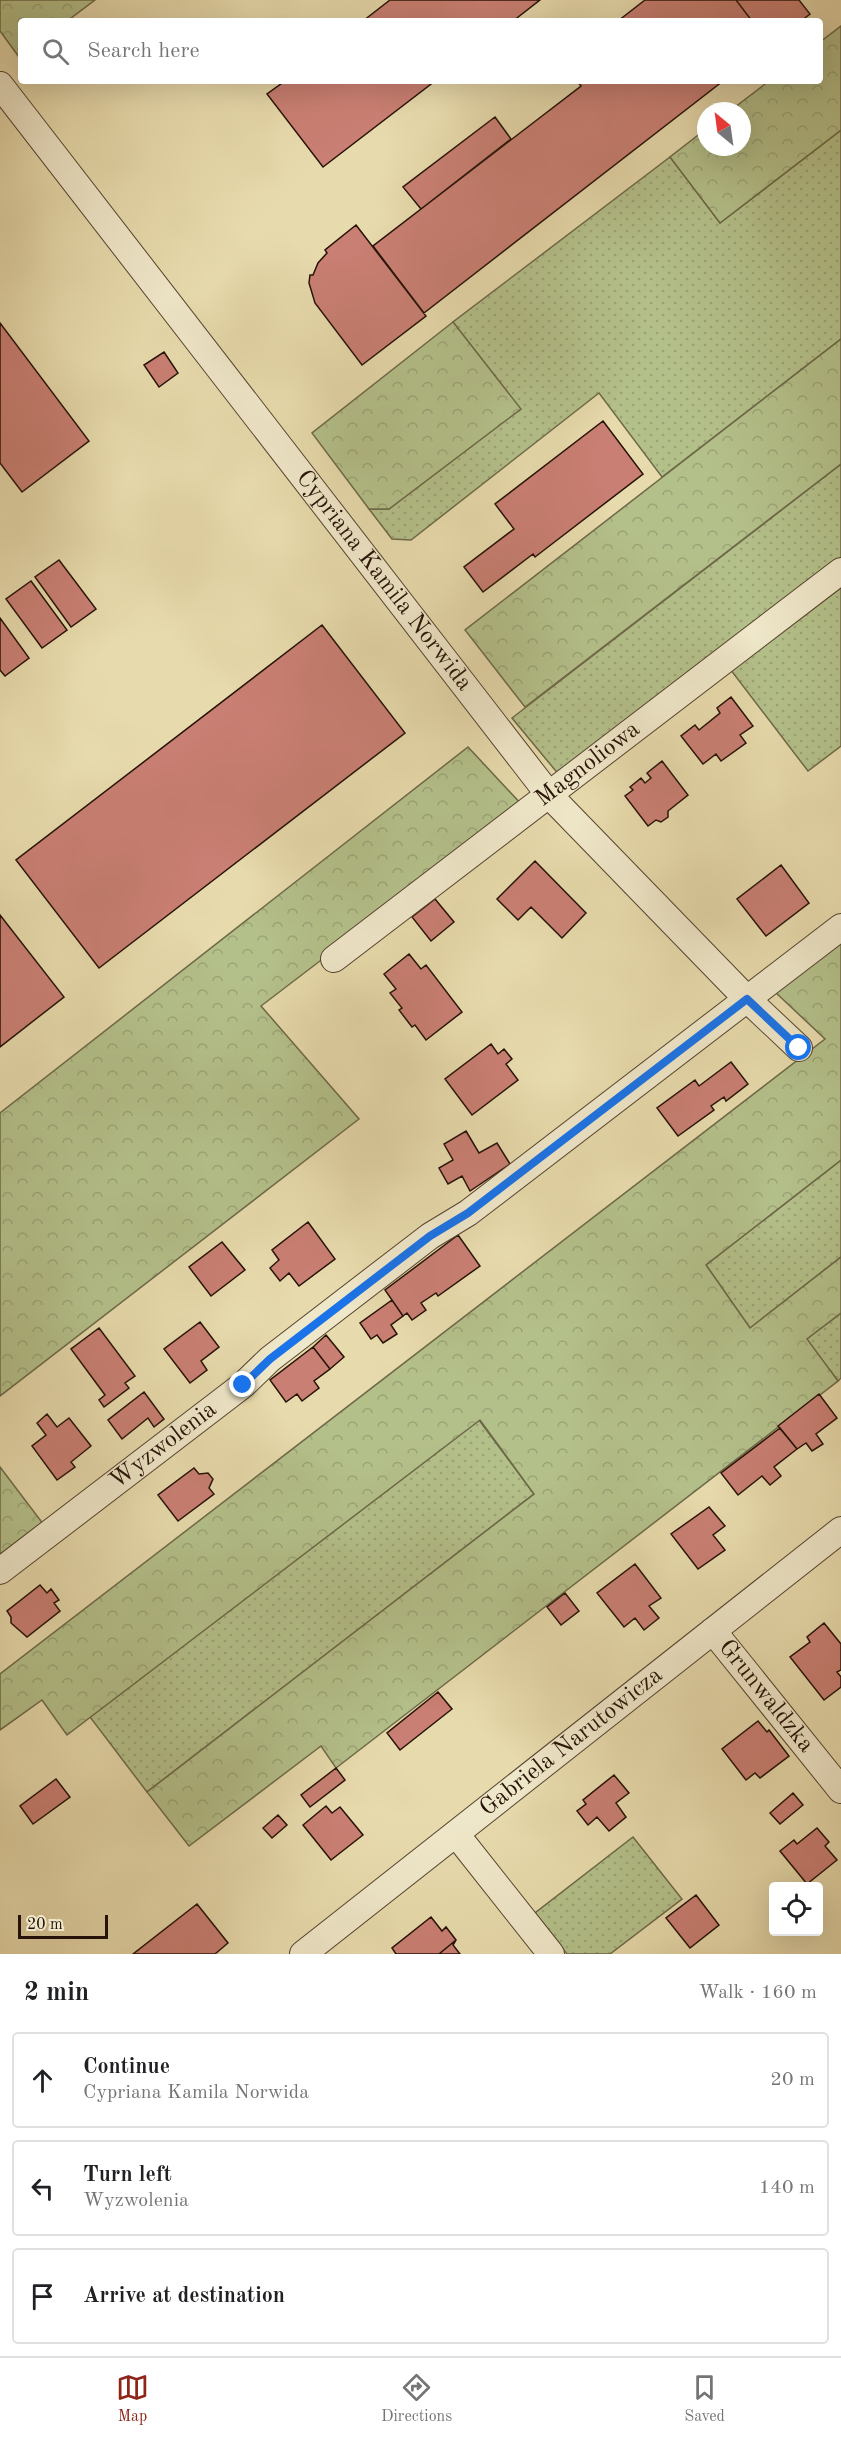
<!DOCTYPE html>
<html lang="en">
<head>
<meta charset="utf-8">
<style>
  :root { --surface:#fff; --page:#f2f2f2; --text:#202124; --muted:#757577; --line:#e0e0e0; --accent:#8f2418 }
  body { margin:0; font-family:"Old Standard TT",serif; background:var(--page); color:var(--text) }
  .controls { position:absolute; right:18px; bottom:18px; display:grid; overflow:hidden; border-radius:6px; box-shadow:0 6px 24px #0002 }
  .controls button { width:54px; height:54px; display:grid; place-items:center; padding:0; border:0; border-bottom:2px solid var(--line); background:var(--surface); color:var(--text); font:30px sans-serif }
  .compass { position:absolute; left:697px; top:102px; width:54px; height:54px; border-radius:50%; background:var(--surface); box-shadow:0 6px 24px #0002; rotate:331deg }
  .scale { position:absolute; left:18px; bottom:15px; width:90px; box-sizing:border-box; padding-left:6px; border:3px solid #261206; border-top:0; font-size:16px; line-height:21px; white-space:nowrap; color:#261206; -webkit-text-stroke:4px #efe7c9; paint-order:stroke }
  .stop { position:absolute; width:18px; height:18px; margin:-14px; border:4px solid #1a73e8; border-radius:50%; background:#fff }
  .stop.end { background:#1a73e8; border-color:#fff; box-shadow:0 2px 6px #0008 }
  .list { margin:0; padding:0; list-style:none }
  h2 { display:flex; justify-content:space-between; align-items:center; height:78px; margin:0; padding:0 24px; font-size:26px }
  h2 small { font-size:20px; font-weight:400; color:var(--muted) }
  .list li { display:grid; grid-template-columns:39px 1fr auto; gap:18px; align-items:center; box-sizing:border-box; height:96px; margin:0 12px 12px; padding:0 12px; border:2px solid var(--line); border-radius:6px }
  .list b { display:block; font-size:22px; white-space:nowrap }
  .list p { margin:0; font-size:20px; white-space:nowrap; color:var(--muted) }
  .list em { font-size:20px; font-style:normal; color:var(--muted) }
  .icon { flex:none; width:33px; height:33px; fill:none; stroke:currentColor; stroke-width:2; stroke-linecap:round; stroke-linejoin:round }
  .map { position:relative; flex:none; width:841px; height:1954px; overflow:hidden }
  .search { position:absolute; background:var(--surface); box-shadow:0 6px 24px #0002; left:18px; right:18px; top:18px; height:66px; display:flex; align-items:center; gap:15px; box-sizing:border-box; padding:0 21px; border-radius:6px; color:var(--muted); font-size:22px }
  .sheet { height:402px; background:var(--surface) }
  nav { display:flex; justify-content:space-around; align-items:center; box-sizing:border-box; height:84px; border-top:2px solid var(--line); background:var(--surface); font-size:16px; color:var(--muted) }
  nav a { display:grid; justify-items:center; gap:3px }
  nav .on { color:var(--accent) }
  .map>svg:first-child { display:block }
</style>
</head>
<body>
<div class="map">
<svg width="841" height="1954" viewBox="0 0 841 1954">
  <defs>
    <pattern id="grass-dots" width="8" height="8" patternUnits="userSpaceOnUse" patternTransform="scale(1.5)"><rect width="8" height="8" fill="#b4c08a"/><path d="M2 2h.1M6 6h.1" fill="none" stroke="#9ba476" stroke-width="1.8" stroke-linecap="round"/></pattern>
    <pattern id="forest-crowns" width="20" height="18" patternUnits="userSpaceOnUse" patternTransform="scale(1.5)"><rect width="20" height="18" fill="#b4c08a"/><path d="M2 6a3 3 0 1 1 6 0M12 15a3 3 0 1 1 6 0" fill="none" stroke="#9ba476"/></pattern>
  </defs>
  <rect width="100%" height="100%" fill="#e7daac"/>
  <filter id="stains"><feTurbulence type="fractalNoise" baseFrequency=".00333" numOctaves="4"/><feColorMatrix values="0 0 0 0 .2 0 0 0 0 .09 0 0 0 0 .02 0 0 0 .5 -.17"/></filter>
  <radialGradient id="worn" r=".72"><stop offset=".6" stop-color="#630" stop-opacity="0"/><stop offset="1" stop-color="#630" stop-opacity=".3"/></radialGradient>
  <path fill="url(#grass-dots)" stroke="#6d6948" stroke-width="1.5" d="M841,130v209l-179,138 -63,-84 -188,147 -19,-1 -23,-30h20l131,-100 -67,-87 217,-165 50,66z
    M841,464v94l-281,218 -48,-58z
    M841,583v163l-33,25 -78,-102z
    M841,1160v97l-91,71 -44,-63z
    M841,1313v65l-3,3 -32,-42z
    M479,1420l55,74 -387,298 -57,-75z
    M633,1837l49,62 -72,55h-43l-32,-41z"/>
  <path fill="url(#forest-crowns)" stroke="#6d6948" stroke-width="1.5" d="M0,0h95l-28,21h-46v35l-2,1 -19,-26z
    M841,26v104l-121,93 -50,-66 36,-28v18h36v-36h-12l39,-30h51v-39z
    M453,322l68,87 -132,100h-20l-57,-76z
    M841,339v125l-316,243 -60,-77z
    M468,747l55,59 -262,200 98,113 -359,277v-283z
    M841,937v223l-135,105 44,63 91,-71v56l-34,26 31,42 -502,387 -15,-22 -132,100 -42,-54 387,-298 -54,-74 -413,315 -25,-35 -42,30v-56l825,-635 -52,-49z
    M0,1467l44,58 -44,33z"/>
  <path fill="#c97f73" stroke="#261206" stroke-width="1.5" d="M390,0h150l-27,21h-150z
    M645,0h91l16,21h-134z
    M736,0h63l11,14 -9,7h-49z
    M285,81h150l-112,86 -56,-73z
    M577,81h146l-299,232 -51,-67 208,-160z
    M495,117l16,22 -90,70 -18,-22z
    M356,225l70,91 -64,49 -47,-62 -6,-20 1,-8h3l5,-12 9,-10 -2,-3z
    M0,323l89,118 -67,51 -22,-29z
    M164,352l14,21 -19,14 -15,-22z
    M603,421l40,53 -108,83 -2,-3 -50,38 -19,-25 50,-38 -19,-25z
    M59,560l37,49 -25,18 -36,-50z
    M31,581l36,49 -25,18 -36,-49z
    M0,618l29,40 -24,18 -5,-6z
    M322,625l83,108 -306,235 -83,-108z
    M731,697l22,29 -13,9 6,8 -25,18 -5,-7 -13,10 -22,-28 14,-11 4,5 21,-17 -3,-5z
    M662,761l26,34 -20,16v6l-7,5 -5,-2 -8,6 -23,-30 8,-6 -3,-3 11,-9 4,5 6,-5 -4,-5z
    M535,861l51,52 -24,25 -31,-31 -13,13 -21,-21z
    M781,865l28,38 -43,33 -29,-37z
    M435,899l19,23 -23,19 -19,-24z
    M0,915l64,82 -64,50z
    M409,954l12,15 5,-4 36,47 -36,28 -11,-15 -3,2 -13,-17 3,-2 -12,-15 6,-4 -12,-15z
    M491,1044l7,10 6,-5 8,10 -6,5 12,16 -46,35 -27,-36z
    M731,1062l17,22 -22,17 -2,-4 -13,9 3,4 -36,26 -21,-28 38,-28 4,6z
    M466,1131l13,22 18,-10 13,21 -40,27 -8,-15 -14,8 -9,-16 14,-8 -9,-16z
    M308,1222l27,37 -36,27 -10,-13 -9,8 -10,-13 9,-8 -7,-10z
    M458,1235l22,31 -42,30 -2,-3 -15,10 5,7 -14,10 -5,-7 -4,3 -18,-26z
    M222,1242l23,28 -34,26 -22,-29z
    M392,1300l11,16 -12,9 6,9 -14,9 -6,-8 -6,4 -11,-16z
    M200,1322l19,25 -18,14 6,9 -17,13 -26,-34z
    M99,1328l36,48 -10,7 4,5 -25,19 -5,-7 6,-5 -34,-46z
    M326,1335l18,22 -14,12 -17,-22z
    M313,1347l17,22 -16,12 5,7 -17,13 -5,-7 -11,8 -16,-22z
    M144,1392l20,27 -10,8 -6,-9 -26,21 -14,-19z
    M819,1394l18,24 -21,16 7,10 -11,7 -6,-8 -9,6 -19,-23z
    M47,1414l10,13 12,-9 22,28 -20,16 4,5 -18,13 -25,-34 14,-11 -9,-12z
    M780,1428l17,21 -23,18 7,9 -11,9 -8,-9 -24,19 -17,-22z
    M194,1468l5,6 9,-1 5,6 -4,9 5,6 -36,27 -20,-26z
    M709,1507l16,19 -12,9 12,15 -27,19 -27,-35z
    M635,1564l26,34 -12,8 10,12 -15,12 -9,-12 -11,9 -27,-34z
    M40,1585l7,8 4,-4 8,11 -5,3 6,8 -33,26 -16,-14v-6l-4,-6z
    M565,1593l14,18 -18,14 -14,-18z
    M824,1623l17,21v26l-4,2 4,5v10l-17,13 -34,-43 20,-15 -3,-5z
    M438,1692l14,17 -52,41 -13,-17z
    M758,1721l9,11 2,-2 20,26 -29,22 -5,-5 -9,7 -24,-31z
    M336,1768l9,12 -35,27 -9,-12z
    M614,1775l15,18 -13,10 10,14 -17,14 -12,-14 -9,8 -11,-14 9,-7 -3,-4z
    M56,1779l14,18 -37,27 -13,-18z
    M793,1793l10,12 -23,19 -10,-11z
    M326,1806l6,7 8,-6 23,28 -32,25 -28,-35z
    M278,1815l9,10 -15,13 -9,-10z
    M817,1828l12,14 -4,4 12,14 -30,24 -27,-33 14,-11 3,4z
    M696,1895l23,30 -29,23 -24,-30z
    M197,1904l31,39 -13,11h-82z
    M431,1917l11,14 4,-4 10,13 -17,14h-43l-4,-6z
    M456,1940l-3,5 7,9h-21z"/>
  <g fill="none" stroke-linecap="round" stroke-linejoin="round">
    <defs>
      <g id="street">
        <path id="s1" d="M0,85l550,711 197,203 52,49"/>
        <path id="s2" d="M334,959l507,-388"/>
        <path id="s3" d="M0,1571l243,-186 27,-26 160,-123 38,-23 373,-286"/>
        <path id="s4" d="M713,1631l128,159"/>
        <path d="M456,1834l95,120"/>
        <path id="s5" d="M303,1954l538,-424"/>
      </g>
    </defs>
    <use href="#street" stroke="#564430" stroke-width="28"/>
    <use href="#street" stroke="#efe7c9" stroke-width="26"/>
  </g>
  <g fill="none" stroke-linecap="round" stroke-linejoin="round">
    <path stroke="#1a73e8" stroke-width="8" d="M243,1385l27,-26 160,-123 38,-23 279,-214 52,49"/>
  </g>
  <g text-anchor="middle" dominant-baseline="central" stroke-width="5" stroke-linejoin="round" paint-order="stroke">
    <g font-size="24" fill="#261206" stroke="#efe7c9">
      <text stroke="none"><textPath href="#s1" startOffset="627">Cypriana Kamila Norwida</textPath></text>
      <text stroke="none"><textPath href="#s2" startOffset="320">Magnoliowa</textPath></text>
      <text stroke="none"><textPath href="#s3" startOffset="206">Wyzwolenia</textPath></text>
      <text stroke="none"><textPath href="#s4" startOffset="84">Grunwaldzka</textPath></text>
      <text stroke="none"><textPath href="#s5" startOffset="342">Gabriela Narutowicza</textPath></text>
    </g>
  </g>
  <rect width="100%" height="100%" filter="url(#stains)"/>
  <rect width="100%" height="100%" fill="url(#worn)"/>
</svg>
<div class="controls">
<button><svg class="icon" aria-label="locate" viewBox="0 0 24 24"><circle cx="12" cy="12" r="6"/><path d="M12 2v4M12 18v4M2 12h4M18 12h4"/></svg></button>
</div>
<svg class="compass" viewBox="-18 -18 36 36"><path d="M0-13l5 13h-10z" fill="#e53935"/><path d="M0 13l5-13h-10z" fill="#757577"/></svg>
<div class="scale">20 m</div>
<div class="stop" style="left:799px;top:1048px"></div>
<div class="stop end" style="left:243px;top:1385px"></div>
<div class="search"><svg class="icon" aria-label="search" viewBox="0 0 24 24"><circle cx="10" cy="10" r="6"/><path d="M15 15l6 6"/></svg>Search here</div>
</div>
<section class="sheet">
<h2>2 min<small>Walk · 160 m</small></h2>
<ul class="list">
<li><svg class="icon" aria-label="ahead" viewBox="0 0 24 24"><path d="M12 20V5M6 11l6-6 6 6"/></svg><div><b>Continue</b><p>Cypriana Kamila Norwida</p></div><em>20 m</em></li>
<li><svg class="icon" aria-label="left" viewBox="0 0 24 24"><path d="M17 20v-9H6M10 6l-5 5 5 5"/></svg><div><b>Turn left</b><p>Wyzwolenia</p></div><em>140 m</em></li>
<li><svg class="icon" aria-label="arrive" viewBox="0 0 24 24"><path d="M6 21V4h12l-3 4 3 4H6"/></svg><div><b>Arrive at destination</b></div></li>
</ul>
</section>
<nav>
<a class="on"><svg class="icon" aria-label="map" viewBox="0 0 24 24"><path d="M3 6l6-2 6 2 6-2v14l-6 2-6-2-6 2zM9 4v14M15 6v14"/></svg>Map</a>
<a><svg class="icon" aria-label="directions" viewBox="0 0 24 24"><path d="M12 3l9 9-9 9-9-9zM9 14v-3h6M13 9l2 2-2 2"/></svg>Directions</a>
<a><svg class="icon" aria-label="saved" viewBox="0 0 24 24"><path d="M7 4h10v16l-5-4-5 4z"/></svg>Saved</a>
</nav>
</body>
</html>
